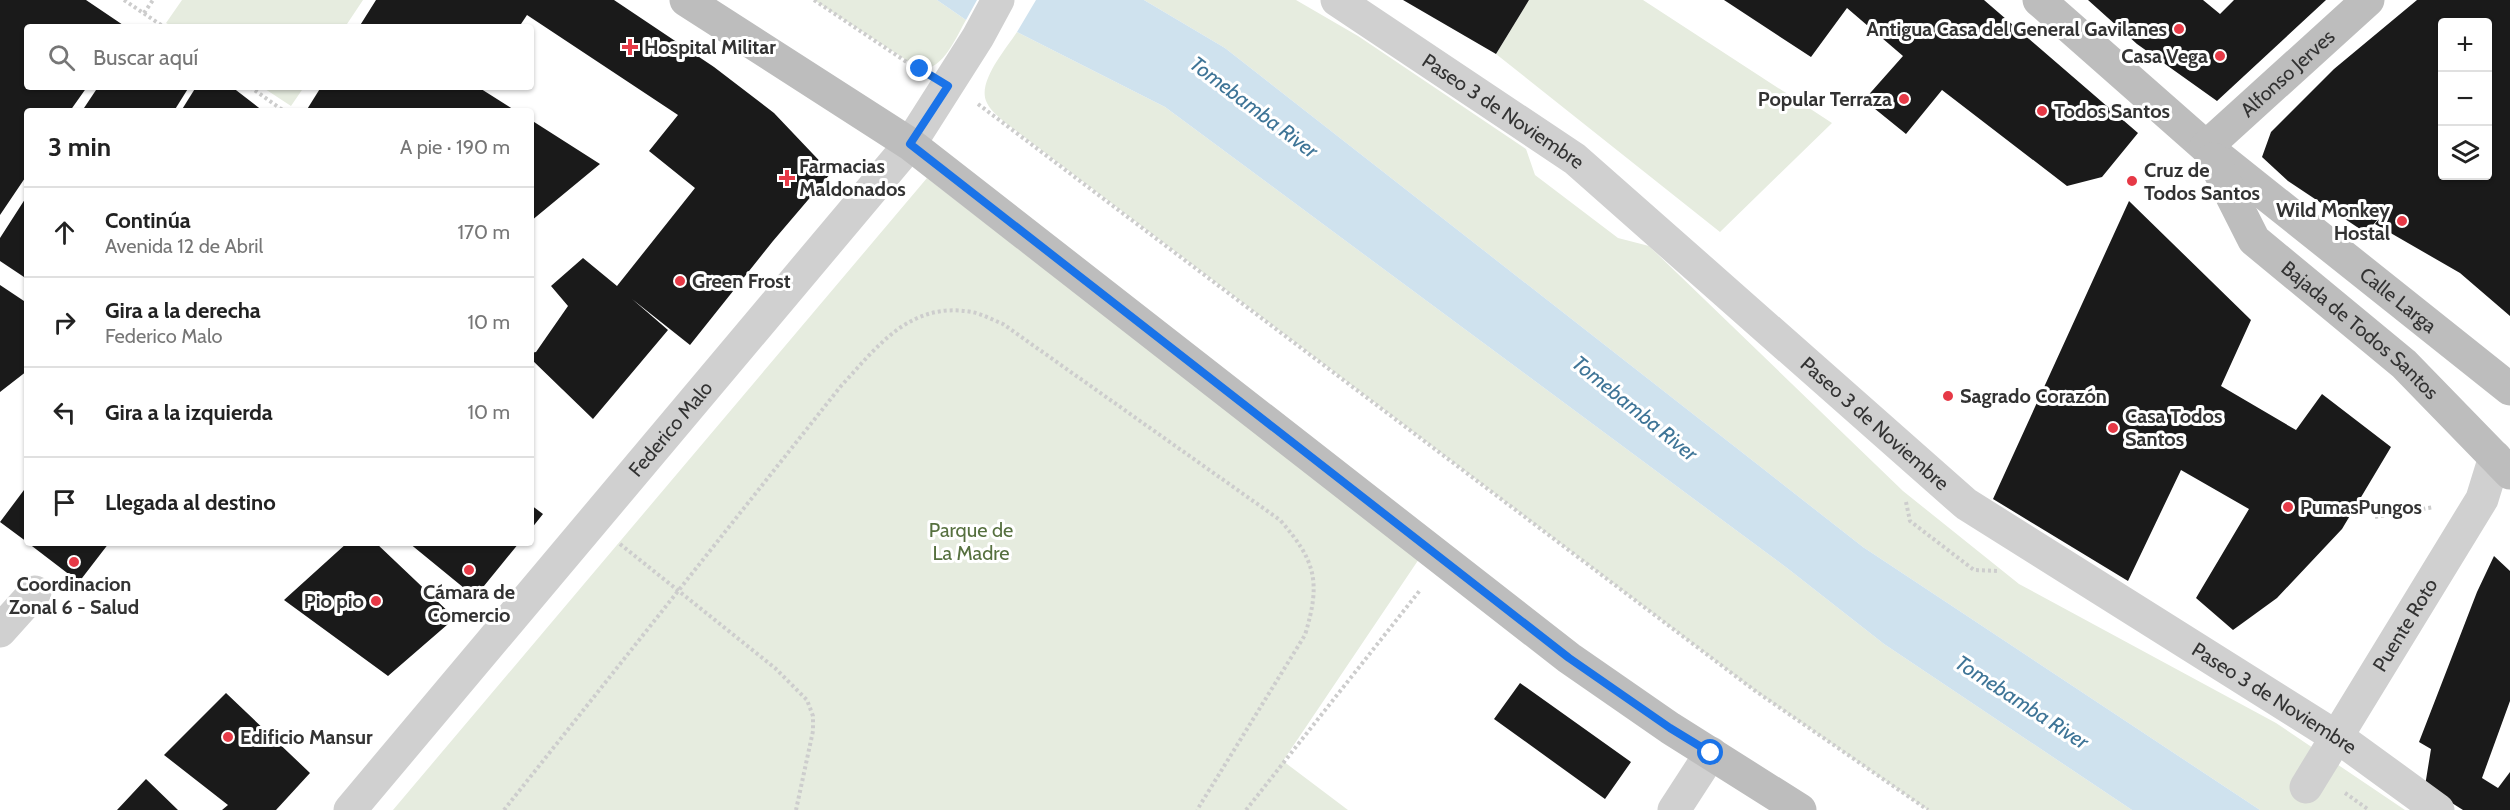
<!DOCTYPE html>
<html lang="es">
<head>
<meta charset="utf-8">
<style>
  :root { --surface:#fff; --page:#f6f6f6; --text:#222; --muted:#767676; --line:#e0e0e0 }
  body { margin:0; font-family:Cabin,sans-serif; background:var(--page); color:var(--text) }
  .controls { position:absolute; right:18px; top:18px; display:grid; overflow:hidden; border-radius:6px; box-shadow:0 2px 4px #0004 }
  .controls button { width:54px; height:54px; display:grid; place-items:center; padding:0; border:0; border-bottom:2px solid var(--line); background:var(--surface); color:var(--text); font:30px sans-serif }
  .stop { position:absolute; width:18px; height:18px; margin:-14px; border:4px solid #1a73e8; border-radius:50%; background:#fff }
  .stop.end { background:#1a73e8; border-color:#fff; box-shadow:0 2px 6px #0008 }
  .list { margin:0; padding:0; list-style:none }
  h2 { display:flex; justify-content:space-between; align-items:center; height:78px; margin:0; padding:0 24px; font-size:26px }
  h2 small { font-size:20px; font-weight:400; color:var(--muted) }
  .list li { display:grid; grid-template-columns:39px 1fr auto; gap:18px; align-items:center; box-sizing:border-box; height:90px; padding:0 24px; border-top:2px solid var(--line) }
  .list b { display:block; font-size:22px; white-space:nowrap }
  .list p { margin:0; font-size:20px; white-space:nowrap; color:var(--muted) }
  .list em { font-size:20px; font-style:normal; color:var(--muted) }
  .icon { flex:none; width:33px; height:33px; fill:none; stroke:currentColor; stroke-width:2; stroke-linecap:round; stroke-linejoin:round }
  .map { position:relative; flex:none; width:2510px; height:810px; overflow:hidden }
  .search { position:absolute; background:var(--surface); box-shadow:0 2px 4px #0004; left:24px; top:24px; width:510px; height:66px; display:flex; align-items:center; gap:15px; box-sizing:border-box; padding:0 21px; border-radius:6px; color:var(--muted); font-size:22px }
  .panel { position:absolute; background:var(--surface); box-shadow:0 2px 4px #0004; left:24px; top:108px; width:510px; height:438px; border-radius:6px }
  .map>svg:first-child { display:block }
</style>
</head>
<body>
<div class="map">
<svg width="2510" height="810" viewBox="0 0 2510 810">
  <rect width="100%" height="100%" fill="#fff"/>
  <path fill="#e6ecdf" d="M182,0h181l-18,27h-172l-7,-4z
    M814,0h123l29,20c-10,17 -23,51 -46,49z
    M1144,0h152l62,36 168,113 9,26 83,63 31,8 254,245 116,93 257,139 129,87h-145l-397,-263 -638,-499z
    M1529,0h114l189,123 -112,109 -224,-178z
    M1017,32l148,75 622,461 97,76 248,166h-204l-174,-120 -751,-569c-5,-5 -13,-11 -16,-18 -11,-20 19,-54 30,-71z
    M262,87h42l-13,19z
    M927,178l492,381 -136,202 65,49h-955z"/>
  <path fill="#cfe2ee" d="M937,0h40l-11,20z
    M1036,0h108l81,48 638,499 397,263h-128l-248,-166 -97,-76 -622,-461 -148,-75z"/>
  <path fill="#1a1a1a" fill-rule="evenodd" d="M0,0h86l40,27h-99v60h60l-17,24h-43v64l-27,40z
    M376,0h238l100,67 60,46 57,60 -58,68 -83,104 -58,-46 36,31 -75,89 -62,-60v-6l5,-1 32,-46 -17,-20 32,-28 34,28 78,-98 -46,-37 29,-36 -151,-100 -8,12h-160z
    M1403,0h126l-33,54z
    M1724,0h260l154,133 -36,44 -35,9 -125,-96 -36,44 -42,-34 39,-44 -56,-48 -36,49z
    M2088,0h115l17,14 14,-14h92l-109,101 -80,-57z
    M2417,0h93v316l-50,-43 -85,-49 11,-14 -20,23 -78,-52 -26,-24 9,-25 63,-63zM2442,22h46v154h-46z
    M98,87h91l-15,24h-92z
    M196,87h36l31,24h-82z
    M321,87h157l38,24h-210z
    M531,120l69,44 -69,57z
    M27,196v83l-27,-18v-23z
    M2129,201l122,119 -30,66 75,44 26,-36 69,53 -49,82 -65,69 -44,32 -37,-32 53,-89 -68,-39 -53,111 -135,-82z
    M0,285l27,18v68l-27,21z
    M27,486v56l-27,-20z
    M531,505l12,9 -12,15z
    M28,543h81l-30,39z
    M347,543h29l79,75 -67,58 -104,-76z
    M409,543h110l-44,54z
    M2494,556l16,15v130l-28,77 16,10 12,-16v38h-47l-38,-24 6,-37 -12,-7 58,-150z
    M1520,683l111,79 -26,37 -111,-80z
    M226,693l84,80 -34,37h-54l6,-5 -64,-50z
    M146,779l32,31h-61z"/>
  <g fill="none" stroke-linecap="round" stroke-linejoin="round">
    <path stroke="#cdcdcd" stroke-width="4" stroke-dasharray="3 3" stroke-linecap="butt" d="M124,0l40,27
      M814,0l100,67
      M144,13l9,-13
      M250,87l34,24
      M978,104l776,586 174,120
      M1906,502l4,19 64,49 24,1
      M2375,517l59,-10
      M620,544l155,124 32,32 6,16v15l-17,79
      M2345,793l24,17
      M504,810l337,-424c37,-40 69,-85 131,-74 10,2 21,8 31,12l277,196c36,41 41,62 25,115l-108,175
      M1246,810l175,-221"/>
    <g stroke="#d0d0d0" stroke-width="33">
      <path id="s1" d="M1337,0l238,159 391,345 380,239 92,67"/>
      <path d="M0,631l35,-39"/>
      <path id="s2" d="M2306,787l176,-288 13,-42"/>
      <path id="s3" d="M350,810l560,-666 68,-107 20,-37"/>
      <path d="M1674,810l37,-57"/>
    </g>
    <g stroke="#bdbdbd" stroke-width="33">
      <path d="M686,0l224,144 659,514 101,70 130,82"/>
      <path id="s4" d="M2039,0l167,147 304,242"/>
      <path id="s5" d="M2206,147l162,-147"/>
      <path id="s6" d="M2213,159l41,81 150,124 106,109"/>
    </g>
  </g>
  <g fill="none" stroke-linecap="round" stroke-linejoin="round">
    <path stroke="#1a73e8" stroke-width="8" d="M920,69l28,17 -38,58 659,514 101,70 41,25"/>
  </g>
  <g fill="#e63946" stroke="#fff" stroke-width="2">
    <circle cx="2179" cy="29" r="6"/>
    <path d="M627 38h6v6h6v6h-6v6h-6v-6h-6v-6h6z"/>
    <circle cx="2220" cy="56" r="6"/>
    <circle cx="1904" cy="99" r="6"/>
    <circle cx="2042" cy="111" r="6"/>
    <path d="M784 169h6v6h6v6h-6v6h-6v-6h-6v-6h6z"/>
    <circle cx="2132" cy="181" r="6"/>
    <circle cx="2402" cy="221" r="6"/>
    <circle cx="680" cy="281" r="6"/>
    <circle cx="1948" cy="396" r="6"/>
    <circle cx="2113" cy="428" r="6"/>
    <circle cx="2288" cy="507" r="6"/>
    <circle cx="74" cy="562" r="6"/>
    <circle cx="469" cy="570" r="6"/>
    <circle cx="376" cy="601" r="6"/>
    <circle cx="228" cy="737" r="6"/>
  </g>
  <g text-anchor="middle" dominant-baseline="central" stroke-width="6" stroke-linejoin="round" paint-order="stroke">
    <g font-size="20" font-weight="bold" fill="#333" stroke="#fff" text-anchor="start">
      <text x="2167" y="29" text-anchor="end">Antigua Casa del General Gavilanes</text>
      <text x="644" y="47">Hospital Militar</text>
      <text x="2208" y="56" text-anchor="end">Casa Vega</text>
      <text x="1892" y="99" text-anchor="end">Popular Terraza</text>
      <text x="2054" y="111">Todos Santos</text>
      <text x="799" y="166">Farmacias<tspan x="799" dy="23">Maldonados</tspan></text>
      <text x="2144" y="170">Cruz de<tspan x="2144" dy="23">Todos Santos</tspan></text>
      <text x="2390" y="210" text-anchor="end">Wild Monkey<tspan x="2390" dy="23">Hostal</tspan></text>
      <text x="692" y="281">Green Frost</text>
      <text x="1960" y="396">Sagrado Corazón</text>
      <text x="2125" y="416">Casa Todos<tspan x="2125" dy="23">Santos</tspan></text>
      <text x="2300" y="507">PumasPungos</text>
      <text x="74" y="584" text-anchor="middle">Coordinacion<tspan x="74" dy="23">Zonal 6 - Salud</tspan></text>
      <text x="469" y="592" text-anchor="middle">Cámara de<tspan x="469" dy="23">Comercio</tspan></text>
      <text x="364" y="601" text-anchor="end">Pio pio</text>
      <text x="240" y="737">Edificio Mansur</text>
    </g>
    <g font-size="20" fill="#333" stroke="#fff">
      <text stroke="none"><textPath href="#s5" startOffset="110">Alfonso Jerves</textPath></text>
      <text stroke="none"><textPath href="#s1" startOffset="200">Paseo 3 de Noviembre</textPath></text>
      <text stroke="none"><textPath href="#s4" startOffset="468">Calle Larga</textPath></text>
      <text stroke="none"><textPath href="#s6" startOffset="230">Bajada de Todos Santos</textPath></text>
      <text stroke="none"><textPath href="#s1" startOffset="686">Paseo 3 de Noviembre</textPath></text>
      <text stroke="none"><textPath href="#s3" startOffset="498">Federico Malo</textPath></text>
      <text stroke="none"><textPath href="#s2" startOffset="190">Puente Roto</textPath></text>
      <text stroke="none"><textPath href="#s1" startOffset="1172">Paseo 3 de Noviembre</textPath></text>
    </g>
    <g font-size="20" fill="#56703f" stroke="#fff">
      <text x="971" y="530">Parque de<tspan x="971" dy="23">La Madre</tspan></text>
    </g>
    <g font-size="21" font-style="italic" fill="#3f7597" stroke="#fff">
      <text transform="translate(1254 107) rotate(37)">Tomebamba River</text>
      <text transform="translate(1635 408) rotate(39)">Tomebamba River</text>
      <text transform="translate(2022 702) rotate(33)">Tomebamba River</text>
    </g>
  </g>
</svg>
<div class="controls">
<button>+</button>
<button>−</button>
<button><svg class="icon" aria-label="layers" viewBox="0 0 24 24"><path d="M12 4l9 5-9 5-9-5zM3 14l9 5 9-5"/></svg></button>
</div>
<div class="stop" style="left:1711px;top:753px"></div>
<div class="stop end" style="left:920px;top:69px"></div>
<div class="search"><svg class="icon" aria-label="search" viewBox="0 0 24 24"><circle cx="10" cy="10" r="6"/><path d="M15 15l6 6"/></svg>Buscar aquí</div>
<section class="panel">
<h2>3 min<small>A pie · 190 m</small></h2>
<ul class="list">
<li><svg class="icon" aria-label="ahead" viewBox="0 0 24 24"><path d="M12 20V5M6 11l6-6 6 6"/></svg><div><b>Continúa</b><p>Avenida 12 de Abril</p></div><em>170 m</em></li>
<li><svg class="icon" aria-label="right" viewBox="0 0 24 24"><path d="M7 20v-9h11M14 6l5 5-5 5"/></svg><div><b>Gira a la derecha</b><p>Federico Malo</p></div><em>10 m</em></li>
<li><svg class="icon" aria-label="left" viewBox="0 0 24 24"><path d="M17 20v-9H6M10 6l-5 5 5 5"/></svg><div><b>Gira a la izquierda</b></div><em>10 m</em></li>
<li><svg class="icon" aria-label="arrive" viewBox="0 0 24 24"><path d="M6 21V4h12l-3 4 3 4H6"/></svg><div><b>Llegada al destino</b></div></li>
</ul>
</section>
</div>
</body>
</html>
